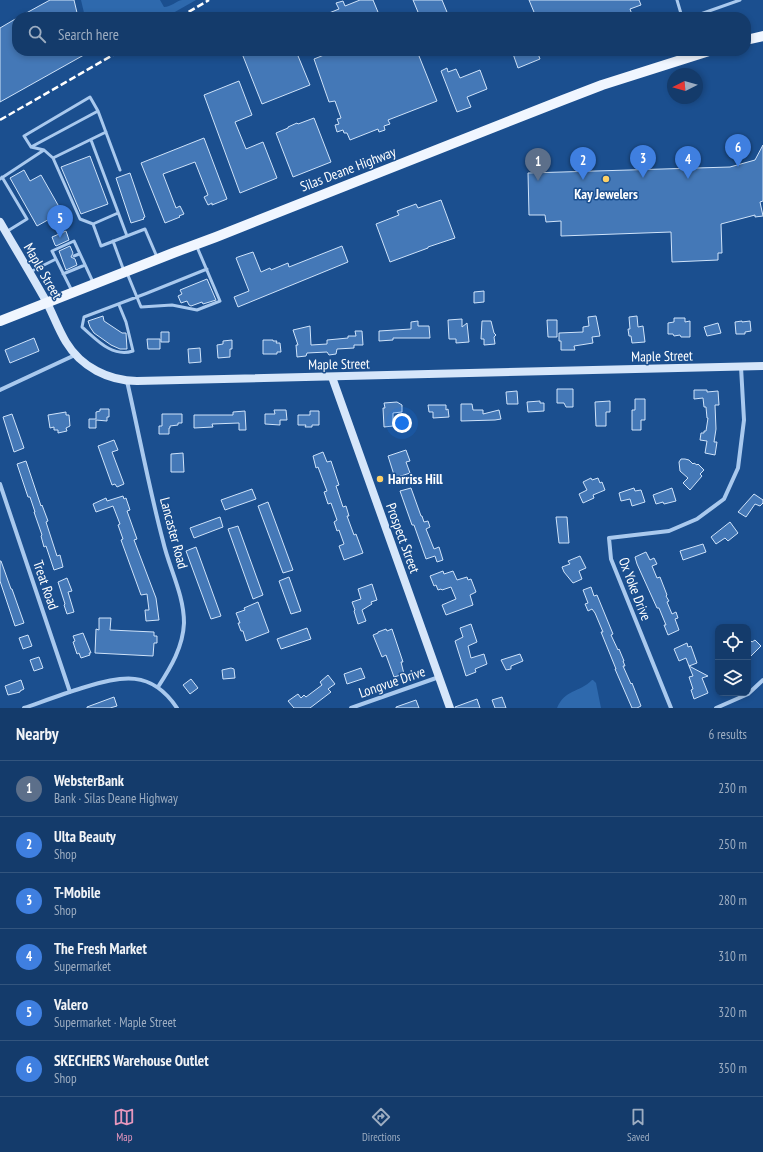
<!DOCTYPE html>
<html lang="en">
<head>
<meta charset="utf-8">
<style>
  :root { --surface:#143b6b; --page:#214673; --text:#f1f3f6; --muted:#9dadc1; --line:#33557e; --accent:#e797bd }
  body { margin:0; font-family:"PT Sans Narrow",sans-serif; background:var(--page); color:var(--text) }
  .controls { position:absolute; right:12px; bottom:12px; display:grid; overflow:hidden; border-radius:8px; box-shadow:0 2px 6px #0003 }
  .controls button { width:36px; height:36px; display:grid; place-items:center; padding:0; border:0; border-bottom:1px solid var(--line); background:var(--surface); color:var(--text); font:20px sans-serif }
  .compass { position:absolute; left:667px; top:68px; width:36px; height:36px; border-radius:50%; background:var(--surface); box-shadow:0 2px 6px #0003; rotate:265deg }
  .you { position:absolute; left:402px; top:423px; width:14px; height:14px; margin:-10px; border:3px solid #fff; border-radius:50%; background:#1a73e8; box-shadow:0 0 0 6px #1a73e833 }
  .badge { display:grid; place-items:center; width:26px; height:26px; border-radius:50%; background:var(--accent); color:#fff; font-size:13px; font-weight:700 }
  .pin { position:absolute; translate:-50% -33px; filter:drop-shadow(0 1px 2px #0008) }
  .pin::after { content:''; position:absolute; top:21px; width:14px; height:12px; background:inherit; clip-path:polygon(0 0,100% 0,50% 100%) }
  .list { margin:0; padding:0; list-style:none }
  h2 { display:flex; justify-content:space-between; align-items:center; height:52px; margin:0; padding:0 16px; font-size:17px }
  h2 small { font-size:13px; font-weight:400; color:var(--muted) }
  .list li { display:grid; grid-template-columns:26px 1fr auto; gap:12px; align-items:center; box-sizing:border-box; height:56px; padding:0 16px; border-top:1px solid var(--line) }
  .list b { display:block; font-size:15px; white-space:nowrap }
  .list p { margin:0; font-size:13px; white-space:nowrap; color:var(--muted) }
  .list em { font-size:13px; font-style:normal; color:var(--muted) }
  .icon { flex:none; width:22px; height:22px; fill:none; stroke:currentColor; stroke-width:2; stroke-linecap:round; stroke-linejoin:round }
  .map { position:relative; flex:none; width:763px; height:708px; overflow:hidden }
  .search { position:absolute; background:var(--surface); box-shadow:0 2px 6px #0003; left:12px; right:12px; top:12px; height:44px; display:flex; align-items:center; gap:10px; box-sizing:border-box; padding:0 14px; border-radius:16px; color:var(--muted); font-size:15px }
  .sheet { height:388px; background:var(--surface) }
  nav { display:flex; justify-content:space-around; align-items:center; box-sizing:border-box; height:56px; border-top:1px solid var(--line); background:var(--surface); font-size:11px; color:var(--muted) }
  nav a { display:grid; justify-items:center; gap:2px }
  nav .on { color:var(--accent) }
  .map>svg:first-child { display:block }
</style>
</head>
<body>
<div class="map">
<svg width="763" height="708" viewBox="0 0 763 708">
  <rect width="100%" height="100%" fill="#1b4f8f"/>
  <path fill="#2e69ad" d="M81,0h79l4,7c7,0 12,-6 18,-7 5,0 10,0 14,0l-30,17h-81z
    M592,680h1l3,3 5,25h-44c8,-19 22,-15 35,-28z"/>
  <path fill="#4478b7" stroke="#cfe3fa" d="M50,0h24l4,17h-59z
    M360,0h13l7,17h-61l20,-8 -3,-6 7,-2 2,5z
    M413,0h29l7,17h-29z
    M529,0h110l2,5 -11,4 3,8h-97z
    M17,18v33h74l-91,51v-74z
    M241,51h55l14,34 -48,19z
    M322,51h95l20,50 -49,19 2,4 -6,2 1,4 -6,2 -1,-3 -28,11 -3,-7h-3l-1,-3 -6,2 -2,-7 4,-1 -2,-5 4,-1 -6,-17 -6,1 -15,-43 10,-4z
    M512,51h25l3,8 -22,9z
    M447,68l1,4 8,-3 4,9 20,-8 7,19 -20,8 4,10 -14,5 -16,-41z
    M239,81l13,34 -17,7 11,27 17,-7 14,36 -37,15 -36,-98z
    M314,118l17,44 -38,15 -17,-44 12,-5v-1l9,-4 1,1z
    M204,138l23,61 -15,6v-2l-4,2 -4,-8 4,-2 -13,-33 -32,12 13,34 4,-2 4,8 -5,2 1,1 -15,6 -24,-60z
    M763,145v56l-3,1 3,14 -8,1v-2l-34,9 1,29h-4v7l-46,2 -1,-30 -110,4v-15l-15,1 -1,-7h-16l-1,-42 202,-6 25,-7z
    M90,156l18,48 -27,10 -20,-47z
    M24,170l6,11 11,-6 21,37 -25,14 -27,-48z
    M130,173l15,44 -2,1 1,1 -13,4 -15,-45z
    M441,200l14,38 -27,9v1l-38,14 -14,-38 23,-9 -2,-4 19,-7 2,4z
    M66,231l3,9 -13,6 -1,-1 -3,-8z
    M70,246l3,7 -2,4 4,2 2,6 -11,5 -7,-19z
    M342,246l6,16 -110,45 -4,-10 15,-6 -13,-33 2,-1 15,-5 8,20 9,-4 1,2 17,-7 1,4z
    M207,279l9,21 -13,4 -1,-2 -11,4 -2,-1 -2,-4 -6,2 -3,-7 4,-2 -2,-4z
    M484,291v11l-10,1v-11z
    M103,316l1,5 18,12h4l1,16h-7l-9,-4 -17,-12 -4,-6 -2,-6z
    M596,316l4,20 -8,1 1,6 -19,3 1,4h-14v-9h-2v-8l24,-1v-5l6,-1 -1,-9z
    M637,316l1,11 5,-1 2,16 -13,1 -1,-7h-2l-1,-7h2l-1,-12z
    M674,318h11v4l5,-1v16h-9l-1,-2 -6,1 -1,-2h-5v-11l6,-1z
    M462,319v8l5,-4 2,19 -13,1v-4h-7l-1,-19z
    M547,320h10v17h-9z
    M418,321v5h11l1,12h-37v2l-14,1v-10l32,-2v-7z
    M482,321h9l3,12 2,2 -2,2 1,7 -11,1v-6h-3z
    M742,321v1l8,-1 1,10 -6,1v2h-9l-1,-12z
    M718,323l3,10 -14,3 -3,-9z
    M310,326l1,19 16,-1v-4l21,-2v-2h8l-1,-5h7l1,14h-9v3l-17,1 -1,5 -7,1 -2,-3 -20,1 -1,3 -9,1 -1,-12h2l-5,-15z
    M161,332h8v10h-8z
    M34,338l5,13 -29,12 -5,-13z
    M147,339h13v10h-12z
    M232,340v9h-2v8l-12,1 -1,-13 6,-1v-3z
    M263,340h10v1h4l-1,2h4l1,9h-4v2h-14z
    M200,348l1,14 -12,1 -1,-14z
    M557,389h16v18h-7l-2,-4h-7z
    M694,390h13v2l11,-1 1,14h-4l1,24 -2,13h3l-2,13 -10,-2 2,-12 -7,-1 1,-7h3v-2h2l2,-13h-1l-1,-11h-2l-1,-9 -9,1z
    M517,391l1,13h-11l-1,-12z
    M635,399h10v21h-4v10h-9v-20h3z
    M540,401v2h4v8l-16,1 -1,-10z
    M610,401v11h-4v14h-10l-1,-24z
    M397,402l5,3v7l-9,1v13l-9,1 -1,-19h2l-1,-5z
    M461,404h11l1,6h10v4l16,-4 2,9 -6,1 -34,1z
    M428,405h18v5l2,-1 1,8 -16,1v-6h-4z
    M100,409h9v8h-2v4l-11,-1v8h-7v-9h7v-7l4,-1z
    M274,410h12l1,10h-7v5l-15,-1v-10h10z
    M245,411l1,19h-7v-7l-27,1 1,3 -19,1v-13h39v-3z
    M310,411h9v14h-7v2h-7l1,-2h-8v-10h12z
    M66,412v3h3l1,11 -4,2 1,3 -9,2v-3h-4v-3l-4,1 -2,-13z
    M12,414l12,34 -10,4 -11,-35z
    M162,414h20v9h-4v2l-8,1v2h-1v6h-10v-8h3z
    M114,440l4,10 -6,2 12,32 -7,3 -2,-3 -3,1 -14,-39z
    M406,450l4,11 -4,1 4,11 -15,5 -7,-22z
    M323,452l4,10 4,-1 8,24 -3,1 7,21 3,-1 3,10h-2l7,19 2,-1 7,19 -19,7 -5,-14 5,-2 -5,-14 -2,1 -3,-9 3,-2 -6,-17 -3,1 -4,-12 3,-1 -9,-24 -2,1 -3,-12z
    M183,453l1,19h-13v-18z
    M681,459h4l4,1 4,4 1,-1 3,2 1,-1 6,6 -4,4 2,2 -12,14 -7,-7 5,-5 -8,-7 -1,-9z
    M26,461l15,45 1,-1 6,16 -2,1 11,34 3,-1 3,12 -9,3 -8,-24 -2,1 -3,-11 1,-1 -8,-23h1l-5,-15h-2l-11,-33z
    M591,478l1,2 6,-2 2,5 2,-1 3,8 -12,5 1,3 -11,5 -4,-9 8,-4 -4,-8z
    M411,488l10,28h1l2,6 4,-1 2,6 -4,2 8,20 5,-2 4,13 -6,2 -2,-6 -9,3 -12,-34h-2l-12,-34z
    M634,488l1,3 6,-1 4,12 -13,4 -2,-7 -9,2 -2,-8z
    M672,488l4,13 -12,3 -1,-2 -7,2 -3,-9z
    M252,489l4,10 -31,11 -4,-10z
    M754,494l9,6v3l-3,3 -5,-2 -9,13 -8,-5z
    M123,496l1,3 2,-1 4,12 -3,1 10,28 -3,1 22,58 3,22 -13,1 -1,-11h4l-2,-16 -6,1 -20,-55 2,-1 -5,-14 2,-1 -7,-18 -17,6 -3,-8 13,-6 1,3z
    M268,502l25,68 -10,3 -25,-67z
    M220,517l3,10 -29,11 -4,-10z
    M556,517h11l2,26h-10z
    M730,522l8,11 -10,8 -3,-3 -9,6 -5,-7z
    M238,526l25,69 -10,4 -25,-70z
    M703,544l3,8 -23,8 -3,-9z
    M196,547l25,69 -10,3 -25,-68z
    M646,552l4,8 4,-2 3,6 -5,2 5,12 3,-1 7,18 -1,1 3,5 -2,1 5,12 4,-2 2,6 -3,1 4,11 -11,5 -4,-10h2l-7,-17h-2l-20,-44 -2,-7z
    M580,556l6,12 -7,3 3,8 -9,4 -9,-11 -2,-5 8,-3 -2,-3z
    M0,561h1l10,28h1l12,34 -9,3 -15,-45z
    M443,571l1,3 9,-3 4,9 10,-3 1,3 3,-1 5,13 -6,3 3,10 -27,10 -4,-10 14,-6 -5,-12 -9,3 -1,-1 -3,1 -2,-5 -2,1 -4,-10z
    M289,577l12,34 -10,3 -12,-33z
    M67,578l5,13 -4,1 6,20 -7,2 -3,-9 1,-1 -7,-22z
    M372,584l5,16 -6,2 1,2 -10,6 4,11 -8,3 -4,-13 1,-1 -3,-8 9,-3 -3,-10z
    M591,587l3,9 3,-1 16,39 -2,1 7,15 1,-1 5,12h-1l2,5h-2l8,18 1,-1 9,23 -4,2h-5l-17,-39h1l-15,-37h2l-8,-19 -3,-4 -4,2 -3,-7 3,-1 -5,-13z
    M258,602l11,30 -23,9 -3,-10h-2l-3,-8h2l-4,-10 9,-3 -1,-2z
    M99,618h12l-1,12 44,2v4h3v7h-3l-1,13 -58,-3 1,-24 3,1z
    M471,624l6,18 -9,4 3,12 13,-4 3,10 -12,5 1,3 -10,4 -11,-35 8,-4 -3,-9z
    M307,628l4,11 -30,10 -4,-10z
    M386,629l1,2 5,-2 11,33h-2l3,12 -10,3 -8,-22 -4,2 -9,-22 5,-2v-1z
    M83,633l8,20h-2l1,2 -9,3 -2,-5 -2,1 -4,-12 2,-1 -2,-5z
    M28,635l4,11 -9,3 -4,-11z
    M748,638l4,4 3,-2 6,6 -13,13z
    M687,643l1,4 3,-1 6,17 -8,3 -3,-8 -7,3 -5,-12z
    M520,654l3,7 -12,5v3l-5,1 -5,-10z
    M39,657l4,11 -9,3 -4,-11z
    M689,666l19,10 -6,2 6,15 -14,6 -3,-9 2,-1 -4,-12 4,-1z
    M231,668l3,1 1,9 -12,1 -1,-9z
    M361,668l4,10 -18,6 -3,-10z
    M328,675l7,9 -7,5 3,3 -21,16h-16l-6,-7 10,-7 3,4 3,-3 2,2 16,-12 -2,-3z
    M191,679l7,9 -8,6 -7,-9z
    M21,680l3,9 -4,2v1l-12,3 -3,-9z
    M114,697l3,9 -7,2h-23v-1z
    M502,697l4,11h-11l-3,-8z
    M477,699l3,9h-25v-1z
    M416,700l3,8h-23v-1z"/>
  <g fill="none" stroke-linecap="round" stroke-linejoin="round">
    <path stroke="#a9c9ee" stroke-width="3" d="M677,0l5,17
      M692,17l48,-17
      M91,140l36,96
      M31,147l67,-36
      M53,158l53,-26
      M2,177l25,42 -21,13
      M0,179l44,-29
      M118,213l-25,11 -13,-5 -27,-61 -9,-8 -13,-3 -7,-11 66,-39 8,14 22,59
      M93,224l8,22 44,-17 12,28
      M113,241l11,30
      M74,256l5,-2
      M30,272l26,-13
      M127,273l14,34 31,-2 25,5 23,-9 -23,-54
      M63,274l22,-9
      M72,291l-20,-40 22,-10 19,41
      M119,305l7,17 7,29c-21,7 -37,-12 -51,-24l2,-10c41,-15 82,-31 123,-48"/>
    <path stroke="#a9c9ee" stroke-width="4" d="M127,381c12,53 22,107 36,160 6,27 21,53 21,82 -1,24 -13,44 -26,64
      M0,390l75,-35
      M0,484l70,208
      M24,708c20,-7 39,-14 58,-20 40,-12 69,-19 95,20
      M351,708l88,-31
      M671,708l-60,-149 -2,-21 60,-7 28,-12 27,-20 14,-31 6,-48 -3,-53
      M716,708l32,-14 15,-14"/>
    <path stroke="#d6e6fa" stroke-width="8" d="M0,222c15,26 31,52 46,79 7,13 12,28 20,41 15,25 43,39 71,39l626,-15
      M332,377l118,331"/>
    <path stroke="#f0f6ff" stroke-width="10" d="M746,40l17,-4
      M0,321l173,-68 43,-16 347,-137 39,-15 107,-34"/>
    <path stroke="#fff" stroke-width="2.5" stroke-dasharray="7 3" stroke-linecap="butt" d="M180,17l29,-17
      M0,120l120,-69"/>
  </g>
  <g fill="#ffd166" stroke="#1b4f8f" stroke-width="1.5">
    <circle cx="606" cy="179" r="4"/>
    <circle cx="380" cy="479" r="4"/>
  </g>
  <g text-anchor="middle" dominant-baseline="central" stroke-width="3" stroke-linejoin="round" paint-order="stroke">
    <g font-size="14" fill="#fff" stroke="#1b4f8f">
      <text transform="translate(348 169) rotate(-21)">Silas Deane Highway</text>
      <text transform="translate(43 271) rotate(60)">Maple Street</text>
      <text transform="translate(662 356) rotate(-1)">Maple Street</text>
      <text transform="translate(339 364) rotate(-1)">Maple Street</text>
      <text transform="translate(174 533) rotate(75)">Lancaster Road</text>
      <text transform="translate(403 538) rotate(70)">Prospect Street</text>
      <text transform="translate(46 585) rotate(71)">Treat Road</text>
      <text transform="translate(635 589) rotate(69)">Ox Yoke Drive</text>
      <text transform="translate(392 682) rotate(-19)">Longvue Drive</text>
    </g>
    <g font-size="14" font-weight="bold" fill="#fff" stroke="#1b4f8f">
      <text x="606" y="194">Kay Jewelers</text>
      <text x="388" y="479" text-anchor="start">Harriss Hill</text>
    </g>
  </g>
</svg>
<div class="controls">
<button><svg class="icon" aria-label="locate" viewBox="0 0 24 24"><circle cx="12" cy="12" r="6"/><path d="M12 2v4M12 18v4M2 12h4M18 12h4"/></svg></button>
<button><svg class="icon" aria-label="layers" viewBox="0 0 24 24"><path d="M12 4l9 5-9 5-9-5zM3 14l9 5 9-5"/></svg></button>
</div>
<svg class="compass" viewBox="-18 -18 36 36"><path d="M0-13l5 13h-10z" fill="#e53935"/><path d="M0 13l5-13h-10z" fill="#9dadc1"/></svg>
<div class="you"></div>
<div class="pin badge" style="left:538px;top:181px;background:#5c6f8a">1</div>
<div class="pin badge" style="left:583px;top:180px;background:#3f7fe0">2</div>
<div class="pin badge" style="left:643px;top:178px;background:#3f7fe0">3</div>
<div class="pin badge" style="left:688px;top:179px;background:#3f7fe0">4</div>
<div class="pin badge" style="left:60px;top:238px;background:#3f7fe0">5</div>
<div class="pin badge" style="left:738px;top:167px;background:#3f7fe0">6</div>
<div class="search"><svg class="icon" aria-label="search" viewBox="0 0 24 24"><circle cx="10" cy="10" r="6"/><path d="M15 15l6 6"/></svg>Search here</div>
</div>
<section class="sheet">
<h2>Nearby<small>6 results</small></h2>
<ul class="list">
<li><span class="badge" style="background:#5c6f8a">1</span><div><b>WebsterBank</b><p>Bank · Silas Deane Highway</p></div><em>230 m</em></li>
<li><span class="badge" style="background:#3f7fe0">2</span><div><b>Ulta Beauty</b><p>Shop</p></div><em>250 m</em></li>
<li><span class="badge" style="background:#3f7fe0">3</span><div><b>T-Mobile</b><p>Shop</p></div><em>280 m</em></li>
<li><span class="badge" style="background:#3f7fe0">4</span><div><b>The Fresh Market</b><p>Supermarket</p></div><em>310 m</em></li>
<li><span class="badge" style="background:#3f7fe0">5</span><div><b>Valero</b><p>Supermarket · Maple Street</p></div><em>320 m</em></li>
<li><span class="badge" style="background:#3f7fe0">6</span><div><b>SKECHERS Warehouse Outlet</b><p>Shop</p></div><em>350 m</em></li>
</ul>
</section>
<nav>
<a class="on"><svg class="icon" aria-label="map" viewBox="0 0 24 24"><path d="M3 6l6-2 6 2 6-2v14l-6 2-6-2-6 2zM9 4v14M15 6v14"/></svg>Map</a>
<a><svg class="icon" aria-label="directions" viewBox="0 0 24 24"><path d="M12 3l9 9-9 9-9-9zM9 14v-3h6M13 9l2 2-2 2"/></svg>Directions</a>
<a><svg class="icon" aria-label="saved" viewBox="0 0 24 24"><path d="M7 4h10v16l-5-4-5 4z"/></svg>Saved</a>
</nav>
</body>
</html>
